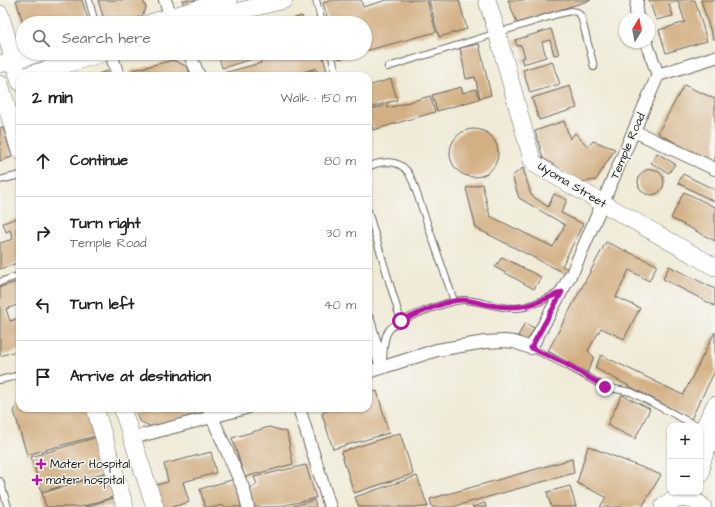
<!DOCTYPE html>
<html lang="en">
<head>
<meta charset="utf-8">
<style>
  :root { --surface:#fff; --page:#f6f6f6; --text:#222; --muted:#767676; --line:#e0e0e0 }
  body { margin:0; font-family:"Architects Daughter",sans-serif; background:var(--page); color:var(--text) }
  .controls { position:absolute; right:12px; bottom:12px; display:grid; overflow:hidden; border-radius:8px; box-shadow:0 1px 3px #0004 }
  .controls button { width:36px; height:36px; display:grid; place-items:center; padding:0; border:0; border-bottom:1px solid var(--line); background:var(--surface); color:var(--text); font:20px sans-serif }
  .compass { position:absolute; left:619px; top:12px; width:36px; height:36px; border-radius:50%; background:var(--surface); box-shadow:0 1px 3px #0004; rotate:10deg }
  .stop { position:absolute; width:12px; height:12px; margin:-9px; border:3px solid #b5179e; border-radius:50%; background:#fff }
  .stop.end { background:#b5179e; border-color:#fff; box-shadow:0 1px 4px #0008 }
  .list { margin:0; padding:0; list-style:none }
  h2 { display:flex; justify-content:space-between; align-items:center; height:52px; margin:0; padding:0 16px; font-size:17px }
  h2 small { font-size:13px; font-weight:400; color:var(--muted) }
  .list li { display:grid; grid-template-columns:26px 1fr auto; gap:12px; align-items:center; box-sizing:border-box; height:72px; padding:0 16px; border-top:1px solid var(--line) }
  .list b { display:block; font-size:15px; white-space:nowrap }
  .list p { margin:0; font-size:13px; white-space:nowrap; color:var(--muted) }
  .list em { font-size:13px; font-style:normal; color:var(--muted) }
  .icon { flex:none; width:22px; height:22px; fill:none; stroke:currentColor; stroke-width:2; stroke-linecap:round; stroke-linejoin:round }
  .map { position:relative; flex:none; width:715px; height:507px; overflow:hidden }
  .search { position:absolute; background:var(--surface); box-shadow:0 1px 3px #0004; left:16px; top:16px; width:356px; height:44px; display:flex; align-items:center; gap:10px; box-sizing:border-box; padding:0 14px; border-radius:22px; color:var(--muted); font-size:15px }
  .panel { position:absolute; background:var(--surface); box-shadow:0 1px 3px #0004; left:16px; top:72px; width:356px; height:340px; border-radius:12px }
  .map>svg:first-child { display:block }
</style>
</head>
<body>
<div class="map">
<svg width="715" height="507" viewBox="0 0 715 507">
  <rect width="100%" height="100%" fill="#f6f6f2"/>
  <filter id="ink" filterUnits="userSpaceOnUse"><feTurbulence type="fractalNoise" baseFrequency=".025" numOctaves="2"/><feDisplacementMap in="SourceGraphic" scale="8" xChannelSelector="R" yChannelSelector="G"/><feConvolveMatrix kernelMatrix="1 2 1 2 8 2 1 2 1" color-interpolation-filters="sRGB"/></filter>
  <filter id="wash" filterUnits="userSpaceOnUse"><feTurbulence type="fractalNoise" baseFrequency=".012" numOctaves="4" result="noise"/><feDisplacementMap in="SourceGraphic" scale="16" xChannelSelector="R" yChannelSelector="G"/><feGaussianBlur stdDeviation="0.9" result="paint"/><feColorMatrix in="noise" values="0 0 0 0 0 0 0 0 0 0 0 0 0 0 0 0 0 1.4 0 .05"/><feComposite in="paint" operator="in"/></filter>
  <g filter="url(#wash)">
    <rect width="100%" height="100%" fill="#f0ebd7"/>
    <g id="blocks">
      <path fill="#d3b084" d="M16,0h66l7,23h-66z
        M98,0h45l3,8 -4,8 -22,7h-15z
        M182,0h16l-14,5z
        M333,0h28l2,7 24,-7h40l9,32 -71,19v-28h-36l-6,-20z
        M429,0h30l8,29 -28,8z
        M508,0h83l-74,23z
        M649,0h46l12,41 -41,12 -7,-23 26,-8 -7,-21 -9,3 4,12 -17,4z
        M701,0h14v39h-2z
        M302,16l2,7h-26z
        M551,29l8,25 -5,1 -4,-15 -8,2 4,15 -23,7 -2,-6 4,-1 -4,-12 -4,1 -2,-6z
        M479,44l12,51 -11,3 -5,-21 -9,2 -6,-31z
        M218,53h55l-51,15z
        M280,53h42l6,23h-10l-2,-8 -27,8h-66v-3l38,-10 -1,-4z
        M338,53h20l-19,6z
        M173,60l15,7 2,9h-58l-2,-5z
        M552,61l8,23 -30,9 -7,-23z
        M314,70l2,6h-21z
        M107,71l1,5h-16z
        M391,79l6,21 -29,8v-22z
        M684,85l31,14v66l-57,-32z
        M570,86l7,22 -38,12 -7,-22z
        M461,87l2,6 13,-4 3,10 -42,12 -5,-16z
        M430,96l5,16 -62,18 -5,-20 19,-5 1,3z
        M368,120l3,10 -3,1z
        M564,121l6,18 5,-6 13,14 5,-6 22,8 -19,31 -15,2 -38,-24 -8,-27z
        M3,127l9,30 -12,4v-33z
        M450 153a24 24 0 1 1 48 0a24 24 0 1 1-48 0Z
        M657,153l18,11 -6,9 -18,-10z
        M523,168l8,27 17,12 6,-13 13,6 -6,13 22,11 -21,42 11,5 -3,5 -94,-48 -10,-40 16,-4 8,32 63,31 12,-22 -46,-27 -7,-22z
        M638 182a13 13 0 1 1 26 0a13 13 0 1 1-26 0Z
        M683,174l32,16v12l-37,-19z
        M684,192l31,15v34l-44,-23z
        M20,217v10l-4,1 2,7 2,-1v28l-20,7v-26l13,-4 -3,-9 -4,2 -3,-9z
        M606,242l51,23 -8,16 -20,-11 -13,27 24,11 -16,31 -23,-11 -13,23 6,6 -7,16 -39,-22z
        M502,257l39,20 -7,12 -39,-22z
        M669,266l46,23v17l-52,-27z
        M20,281v23l-14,5 4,12 10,-3v32l-20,6v-69z
        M525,323l9,5 -7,14 -9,-6z
        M715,332v39l-24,48 -96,-51 6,-13 82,40z
        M377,391l12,42 -56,16 -11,-35 7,-6h39v-14z
        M622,395l28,14 -15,30 -28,-14z
        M20,400v8h71l8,27 -72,20 -13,-44z
        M135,408h65l1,5 -49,14 -13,-6z
        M269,427l18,5 6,32 -48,13 -13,-39z
        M400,433l13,41 -59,19 -13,-41z
        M97,437l10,35 -65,20 -11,-35z
        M588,446l73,29 -19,32h-42l6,-10 -29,-14z
        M211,452l5,21 -33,9 6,20 -17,5h-10l-6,-22 12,-3 -4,-18z
        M572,459l2,14 -122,34h-20l-2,-8z
        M306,465l10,33 -38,9h-23l-6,-18 8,-5 -3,-7z
        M109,473l7,23 -35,11h-35l-4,-14z
        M417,476l11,31h-69l-4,-10z
        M235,479l9,28h-21l-1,-2 -6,2h-11l-5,-18z
        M570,486l6,21h-25l-4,-15z
        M120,496l3,11h-38z
        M314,500l2,7h-26z
        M485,503l1,4h-14z"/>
    </g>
  </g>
  <g filter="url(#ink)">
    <use href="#blocks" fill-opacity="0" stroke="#66645d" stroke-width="1"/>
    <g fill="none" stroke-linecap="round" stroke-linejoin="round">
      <defs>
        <path id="lane" d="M89,0l6,23
          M316,0l6,23
          M331,53l6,23
          M388,67l170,-53 13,-3 6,1 4,4 13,51
          M368,167c12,-6 30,-8 39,4 3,3 4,8 6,11l41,119
          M0,180l20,-5
          M368,211l33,110
          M0,282l20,-7
          M531,348l35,17 39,22 26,5 66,34
          M383,360c1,-10 0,-22 6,-30 7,-10 63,-31 76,-30 18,1 34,9 52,8 15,-1 30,-10 43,-16
          M0,380l20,-5
          M0,481l8,26"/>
        <path id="street" d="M165,0l8,23
          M637,0l-1,14 2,4
          M646,42l12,33
          M111,53l7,23
          M189,53l10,23
          M634,131l81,38
          M573,271l85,-196 57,-18
          M368,320l14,48
          M368,372l69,-22 48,-8 19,-1 10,1 17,6 39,-72
          M209,408l3,9 32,73 4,17
          M299,408l31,99
          M132,438l114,-30"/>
        <path id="secondary" d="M487,0l10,32 35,128 4,5 179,102
          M0,14l20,68
          M150,23l79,-23
          M202,23l38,-12 44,-11
          M0,64l40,-11
          M26,76l77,-23
          M0,84l20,67
          M95,408l30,99
          M122,408l33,99
          M700,435l15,-30
          M700,475l3,-17 12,-27
          M663,507c10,-11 30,-11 40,0"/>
      </defs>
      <use href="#lane" stroke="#66645d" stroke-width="8"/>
      <use href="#street" stroke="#66645d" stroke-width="14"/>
      <use href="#secondary" stroke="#66645d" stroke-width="18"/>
      <use href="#lane" stroke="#fff" stroke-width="6"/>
      <use href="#street" stroke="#fff" stroke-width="12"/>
      <use href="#secondary" stroke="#fff" stroke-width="17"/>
    </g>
  </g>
  <g fill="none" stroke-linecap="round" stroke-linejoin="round" filter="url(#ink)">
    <path stroke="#b5179e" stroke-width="5" d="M401,321c17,-7 44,-21 62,-21 9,0 18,4 27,5 32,6 44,-1 72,-13l-31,56 35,16 39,23"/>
  </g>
  <g fill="#b5179e" stroke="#f6f6f2" stroke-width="1.5">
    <path d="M39 458h4v4h4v4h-4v4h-4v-4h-4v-4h4z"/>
    <path d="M35 474h4v4h4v4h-4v4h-4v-4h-4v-4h4z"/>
  </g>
  <g text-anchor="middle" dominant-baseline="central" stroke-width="3" stroke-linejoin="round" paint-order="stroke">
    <g font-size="12" fill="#1c1c1c" stroke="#f6f6f2">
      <text transform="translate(628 146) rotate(-67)">Temple Road</text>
      <text transform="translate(572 185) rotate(31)">Uyoma Street</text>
    </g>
    <g font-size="12" fill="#1c1c1c" stroke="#f6f6f2" text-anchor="start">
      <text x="50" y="464">Mater Hospital</text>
      <text x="46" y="480">mater hospital</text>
    </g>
  </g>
</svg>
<div class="controls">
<button>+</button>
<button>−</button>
</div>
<svg class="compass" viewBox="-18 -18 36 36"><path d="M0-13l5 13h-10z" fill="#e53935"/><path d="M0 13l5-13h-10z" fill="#767676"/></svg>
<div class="stop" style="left:401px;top:321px"></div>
<div class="stop end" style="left:605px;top:387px"></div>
<div class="search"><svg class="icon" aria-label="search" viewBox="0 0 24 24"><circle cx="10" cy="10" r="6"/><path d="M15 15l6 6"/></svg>Search here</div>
<section class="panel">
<h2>2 min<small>Walk · 150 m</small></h2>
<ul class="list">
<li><svg class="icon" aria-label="ahead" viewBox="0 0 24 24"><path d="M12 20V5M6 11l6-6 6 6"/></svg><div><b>Continue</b></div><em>80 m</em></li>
<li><svg class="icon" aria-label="right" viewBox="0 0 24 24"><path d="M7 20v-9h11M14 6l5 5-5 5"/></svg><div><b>Turn right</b><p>Temple Road</p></div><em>30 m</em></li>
<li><svg class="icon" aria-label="left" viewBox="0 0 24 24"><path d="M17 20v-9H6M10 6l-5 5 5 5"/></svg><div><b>Turn left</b></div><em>40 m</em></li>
<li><svg class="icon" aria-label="arrive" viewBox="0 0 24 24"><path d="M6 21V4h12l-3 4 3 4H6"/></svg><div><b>Arrive at destination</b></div></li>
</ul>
</section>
</div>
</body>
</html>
